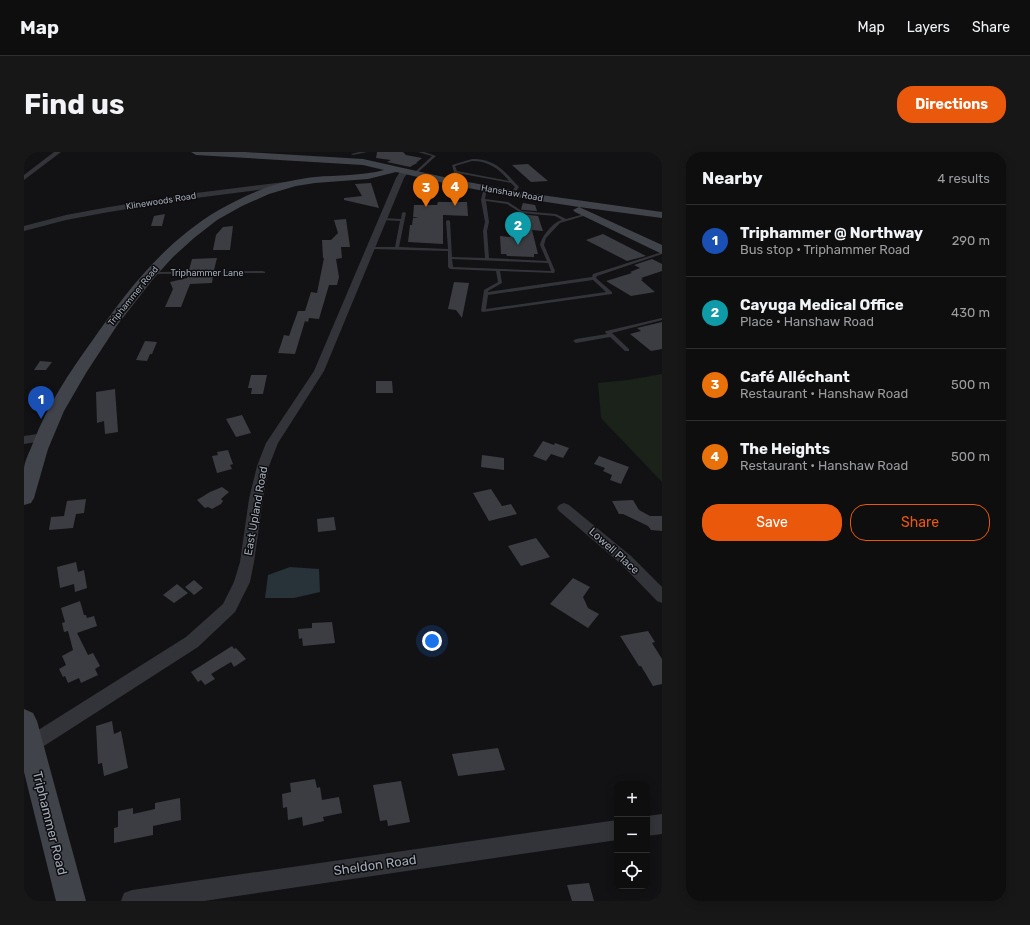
<!DOCTYPE html>
<html lang="en">
<head>
<meta charset="utf-8">
<style>
  :root { --surface:#0e0e0f; --page:#171718; --text:#f1f3f6; --muted:#9b9c9e; --line:#2e2e2f; --accent:#ea580c }
  body { margin:0; font-family:Rubik,sans-serif; background:var(--page); color:var(--text) }
  .controls { position:absolute; right:12px; bottom:12px; display:grid; overflow:hidden; border-radius:8px; box-shadow:0 2px 10px #0003 }
  .controls button { width:36px; height:36px; display:grid; place-items:center; padding:0; border:0; border-bottom:1px solid var(--line); background:var(--surface); color:var(--text); font:20px sans-serif }
  .you { position:absolute; left:408px; top:489px; width:14px; height:14px; margin:-10px; border:3px solid #fff; border-radius:50%; background:#1a73e8; box-shadow:0 0 0 6px #1a73e833 }
  .badge { display:grid; place-items:center; width:26px; height:26px; border-radius:50%; background:var(--accent); color:#fff; font-size:13px; font-weight:700 }
  .pin { position:absolute; translate:-50% -33px; filter:drop-shadow(0 1px 2px #0008) }
  .pin::after { content:''; position:absolute; top:21px; width:14px; height:12px; background:inherit; clip-path:polygon(0 0,100% 0,50% 100%) }
  .list { margin:0; padding:0; list-style:none }
  h2 { display:flex; justify-content:space-between; align-items:center; height:52px; margin:0; padding:0 16px; font-size:17px }
  h2 small { font-size:13px; font-weight:400; color:var(--muted) }
  .list li { display:grid; grid-template-columns:26px 1fr auto; gap:12px; align-items:center; box-sizing:border-box; height:72px; padding:0 16px; border-top:1px solid var(--line) }
  .list b { display:block; font-size:15px; white-space:nowrap }
  .list p { margin:0; font-size:13px; white-space:nowrap; color:var(--muted) }
  .list em { font-size:13px; font-style:normal; color:var(--muted) }
  .actions { display:flex; gap:8px; padding:12px 16px }
  .actions a { flex:1; padding:9px 0; border:1px solid var(--accent); border-radius:16px; text-align:center; font-size:14px; color:var(--accent) }
  .actions .main { background:var(--accent); color:#fff }
  .icon { flex:none; width:22px; height:22px; fill:none; stroke:currentColor; stroke-width:2; stroke-linecap:round; stroke-linejoin:round }
  .map { position:relative; flex:none; width:638px; height:749px; overflow:hidden; border-radius:16px }
  header { display:flex; align-items:center; gap:24px; box-sizing:border-box; height:56px; padding:0 20px; background:var(--surface); border-bottom:1px solid var(--line) }
  header strong { font-size:19px }
  nav { display:flex; gap:22px; margin-inline-start:auto; font-size:14px }
  .intro { display:flex; align-items:center; justify-content:space-between; box-sizing:border-box; height:96px; padding:0 24px }
  h1 { margin:0; font-size:28px }
  .button { padding:10px 18px; border-radius:16px; background:var(--accent); color:#fff; font-size:14px; font-weight:700 }
  main { display:flex; gap:24px; padding:0 24px }
  aside { flex:1; background:var(--surface); border-radius:16px; box-shadow:0 2px 10px #0003 }
  .map>svg:first-child { display:block }
</style>
</head>
<body>
<header>
<strong>Map</strong>
<nav><a>Map</a><a>Layers</a><a>Share</a></nav>
</header>
<div class="intro"><h1>Find us</h1><a class="button">Directions</a></div>
<main>
<div class="map">
<svg width="638" height="749" viewBox="0 0 638 749">
  <rect width="100%" height="100%" fill="#121214"/>
  <path fill="#1a221a" d="M638,222v108l-61,-64 -3,-35 30,-3z"/>
  <path fill="#273239" d="M266,415l29,2 1,23 -26,6h-29l3,-23z"/>
  <path fill="#3c3d42" d="M353,0h26l3,3 16,3 -6,5 1,1h-2l-5,3 -23,-5 4,-2 -15,-2z
    M504,12l20,17 -17,1 -19,-17z
    M347,31l8,25 -35,-8v-2l18,-2 -7,-12z
    M414,50h29l1,14 -25,-1v29l-35,-2 2,-17h2l1,-7h6l-6,-1 1,-12h23z
    M499,51l12,2 2,6 -15,-1 -1,-1z
    M141,62l-3,12h-11l3,-10z
    M495,62l19,2 5,15 -11,-1 6,24h-4v3l-27,-1 -1,-2h-5l-1,-18 10,1z
    M322,67l4,28h-9l1,11 -6,1 3,18 -2,8h-8l-10,34 -10,-1 -1,4 -3,-1 -10,33 -17,-1 6,-18 5,1 9,-25h7l6,-19 6,1 7,-35h-1l-1,-18h9l7,-7 -4,-13z
    M209,74l-3,24h-17l3,-15 7,-8z
    M579,82l43,22 -19,5 -41,-21z
    M193,106l-3,12h-25l3,-11z
    M628,107l10,5v7l-21,7 2,1 -2,1 14,12 -24,4 -25,-15 26,-8 -2,-1 10,-4 -6,-3z
    M163,123h26l-1,8 -22,1 -9,23h-16l8,-18 -3,-7 17,-4z
    M430,130l15,1 -7,35 -6,-8 -8,-1z
    M638,170v27l-11,2 -21,-17 11,-3 -4,-3z
    M121,189l12,1 -5,12h-2l-3,7 -11,-1z
    M16,209l12,1 -6,8h-12z
    M227,223h16l-4,19h-12l1,-6h-4z
    M352,229h16l1,12h-17z
    M91,237l3,43 -13,2 -1,-13 -7,2 -1,-31z
    M218,263l9,18 -15,4 -10,-18z
    M519,289l11,4 1,-2 14,5 -6,10 -12,-4 -5,7 -13,-5z
    M204,298l5,14 -3,1 2,4 -15,4 -5,-17 6,-1 -1,-3z
    M458,303l22,3v12l-23,-3z
    M575,304l30,11 -8,17 -11,-4 2,-5 -9,-4 2,-3 -11,-4z
    M198,335l7,5 -8,7 2,2 -2,3 -9,5 -4,-2 -3,1 -8,-8 13,-8z
    M467,337l11,17 9,-2 6,10 -28,7 -16,-28z
    M62,347l-2,14 -8,1 -3,14 -24,2 2,-13 13,-1 3,-15z
    M609,348l6,10 11,6h12v15l-11,-1 -3,-4 -25,-12h-4l-7,-13z
    M310,365l2,13 -18,2 -1,-13z
    M512,386l14,19 -29,9 -13,-20z
    M52,410l2,10 6,-2 3,18 -12,4 -1,-8 -14,4 -3,-21z
    M549,426l17,9 -7,10 5,11 11,6 -11,14 -38,-24z
    M170,428l9,8 -9,7 -9,-8z
    M153,432l11,9 -14,10 -11,-8z
    M56,449l4,14h2l1,3 7,-2 3,10 -20,7 11,22 5,-2 7,13 -5,3 3,6 -17,8 -2,-5 -11,5 -3,-7 -2,1 -4,-8 7,-4 -4,-9 11,-6 -5,-19 -4,1 -2,-9 3,-1 -4,-14z
    M308,470l3,21 -32,3 -1,-8 -3,1 -1,-10 14,-1v-5z
    M624,479l7,11 -3,1 10,16v25l-9,2 -12,-20h-2l-19,-30z
    M208,494l2,3 2,-1 10,11 -12,8 -3,-5 -20,12 4,5 -10,6 -4,-5 -3,2 -7,-10z
    M88,569l2,13 7,-3 7,37 -24,8 -2,-13 -4,1 -2,-38z
    M474,596l7,22 -47,6 -6,-22z
    M291,627l2,9 3,-1 2,13 17,-3 3,16 -19,4 1,4 -21,5 -1,-9 -14,3 -1,-13 -4,1 -1,-14 9,-2 -1,-9z
    M377,629l9,41 -22,4 -1,-6 -7,1 -7,-36z
    M156,646l1,22 -28,6v9l-39,8v-15l4,-1v-16l15,-3v6l22,-5v-6z
    M565,731l5,18h-22l-5,-16z"/>
  <g fill="none" stroke-linecap="round" stroke-linejoin="round">
    <path fill="#333439" fill-rule="evenodd" d="M335,0h8l-14,3 -2,-1z
      M394,0h6l12,4 -20,18 -1,-2 17,-16z
      M448,7c24,0 32,12 47,28l-5,7 -3,-1 4,-6 -4,-4 -54,-10 -11,8h-2v-2l10,-7 -2,-7zM448,9c16,0 27,7 37,20l-52,-10 -2,-5z
      M460,35l3,1 -2,11 23,3 14,9 34,3 10,5 22,-6 2,1 -30,9 -14,15 -2,7 11,26 -1,2 -54,-2 2,12 -14,8v1l104,-15 1,-3 69,-22v2l-65,22 -1,2 16,14v2l-129,18 -2,-1 3,-21 14,-8 -2,-11 -46,-2 -2,-2v-16l-77,-2 -2,-1 2,-1h24l5,-26 -17,-1 -2,-1 2,-1 18,1 1,-6 2,-1 2,1 -7,34 49,2 -2,-28 2,-1 2,1 2,36 33,1 -2,-27 2,-9 -4,-22zM462,49l21,3 14,9 34,3 7,4c-9,2 -20,16 -22,25l7,16 -58,-3 -2,-27 2,-9zM428,107l96,4 3,8 -98,-4zM569,128l13,12 -120,17 2,-14z
      M239,119l2,1v1l-114,1 -2,-1 2,-1z
      M638,166v2l-50,13 17,16v2h-4l-15,-14 -34,6 -3,-2 3,-2 31,-5 -2,-2 1,-1z"/>
    <path fill="#333439" fill-rule="evenodd" d="M30,0h7l-37,28v-5z
      M378,17h3l4,2 -5,7 -80,193 -46,72 -9,23 -6,33 -9,63 -4,20 -15,30 -37,35 -168,108 -6,3v-19l162,-102 37,-33 11,-22 6,-20 9,-63 8,-33 9,-23 48,-72 82,-193z
      M269,29l4,2 -1,2 -100,13 -87,14 -43,8 -42,11v-5l42,-11 43,-8 87,-14z
      M21,281l4,1 2,3 -2,3 -25,4v-8z
      M540,351l5,2 62,51 31,31v16l-5,-2 -36,-37 -62,-53 -2,-3 2,-3z
      M638,662v20l-15,2v-20z
      M593,668v20l-413,61h-83l3,-8 8,-3z"/>
    <path fill="#404349" fill-rule="evenodd" d="M167,0h54l118,7 94,21 70,13 135,19v6l-83,-11 83,38v9l-87,-42 -2,-2 6,-3 -52,-8 -70,-13 -61,-14 -28,7 -53,4 -19,3 -27,8 -27,12 -25,14 -23,18 -21,19 -20,22 -35,45 -32,49 -22,38 -16,38 -14,49 -3,5 -7,2c0,-12 0,-25 0,-37 1,-8 6,-17 9,-25 14,-37 36,-70 59,-102 27,-39 57,-79 95,-109 22,-18 46,-31 73,-42 17,-7 37,-11 55,-13 23,-2 47,-1 69,-7l-21,-5 -167,-10z
      M0,557l9,4 4,8 49,180h-30l-32,-129z"/>
  </g>
  <g text-anchor="middle" dominant-baseline="central" stroke-width="3" stroke-linejoin="round" paint-order="stroke">
    <g font-size="9" fill="#a2a9b6" stroke="#0d0d0f">
      <text transform="translate(488 41) rotate(10)">Hanshaw Road</text>
      <text transform="translate(137 49) rotate(-9)">Klinewoods Road</text>
      <text x="183" y="121">Triphammer Lane</text>
      <text transform="translate(109 144) rotate(-51)">Triphammer Road</text>
    </g>
    <g font-size="11" fill="#a2a9b6" stroke="#0d0d0f">
      <text transform="translate(232 359) rotate(-80)">East Upland Road</text>
      <text transform="translate(590 399) rotate(42)">Lowell Place</text>
    </g>
    <g font-size="13" fill="#a2a9b6" stroke="#0d0d0f">
      <text transform="translate(26 671) rotate(76)">Triphammer Road</text>
      <text transform="translate(351 713) rotate(-8)">Sheldon Road</text>
    </g>
  </g>
</svg>
<div class="controls">
<button>+</button>
<button>−</button>
<button><svg class="icon" aria-label="locate" viewBox="0 0 24 24"><circle cx="12" cy="12" r="6"/><path d="M12 2v4M12 18v4M2 12h4M18 12h4"/></svg></button>
</div>
<div class="you"></div>
<div class="pin badge" style="left:17px;top:267px;background:#1a4fb4">1</div>
<div class="pin badge" style="left:494px;top:93px;background:#0f9aa8">2</div>
<div class="pin badge" style="left:402px;top:55px;background:#e8710a">3</div>
<div class="pin badge" style="left:431px;top:54px;background:#e8710a">4</div>
</div>
<aside>
<h2>Nearby<small>4 results</small></h2>
<ul class="list">
<li><span class="badge" style="background:#1a4fb4">1</span><div><b>Triphammer @ Northway</b><p>Bus stop · Triphammer Road</p></div><em>290 m</em></li>
<li><span class="badge" style="background:#0f9aa8">2</span><div><b>Cayuga Medical Office</b><p>Place · Hanshaw Road</p></div><em>430 m</em></li>
<li><span class="badge" style="background:#e8710a">3</span><div><b>Café Alléchant</b><p>Restaurant · Hanshaw Road</p></div><em>500 m</em></li>
<li><span class="badge" style="background:#e8710a">4</span><div><b>The Heights</b><p>Restaurant · Hanshaw Road</p></div><em>500 m</em></li>
</ul>
<div class="actions"><a class="main">Save</a><a>Share</a></div>
</aside>
</main>
</body>
</html>
